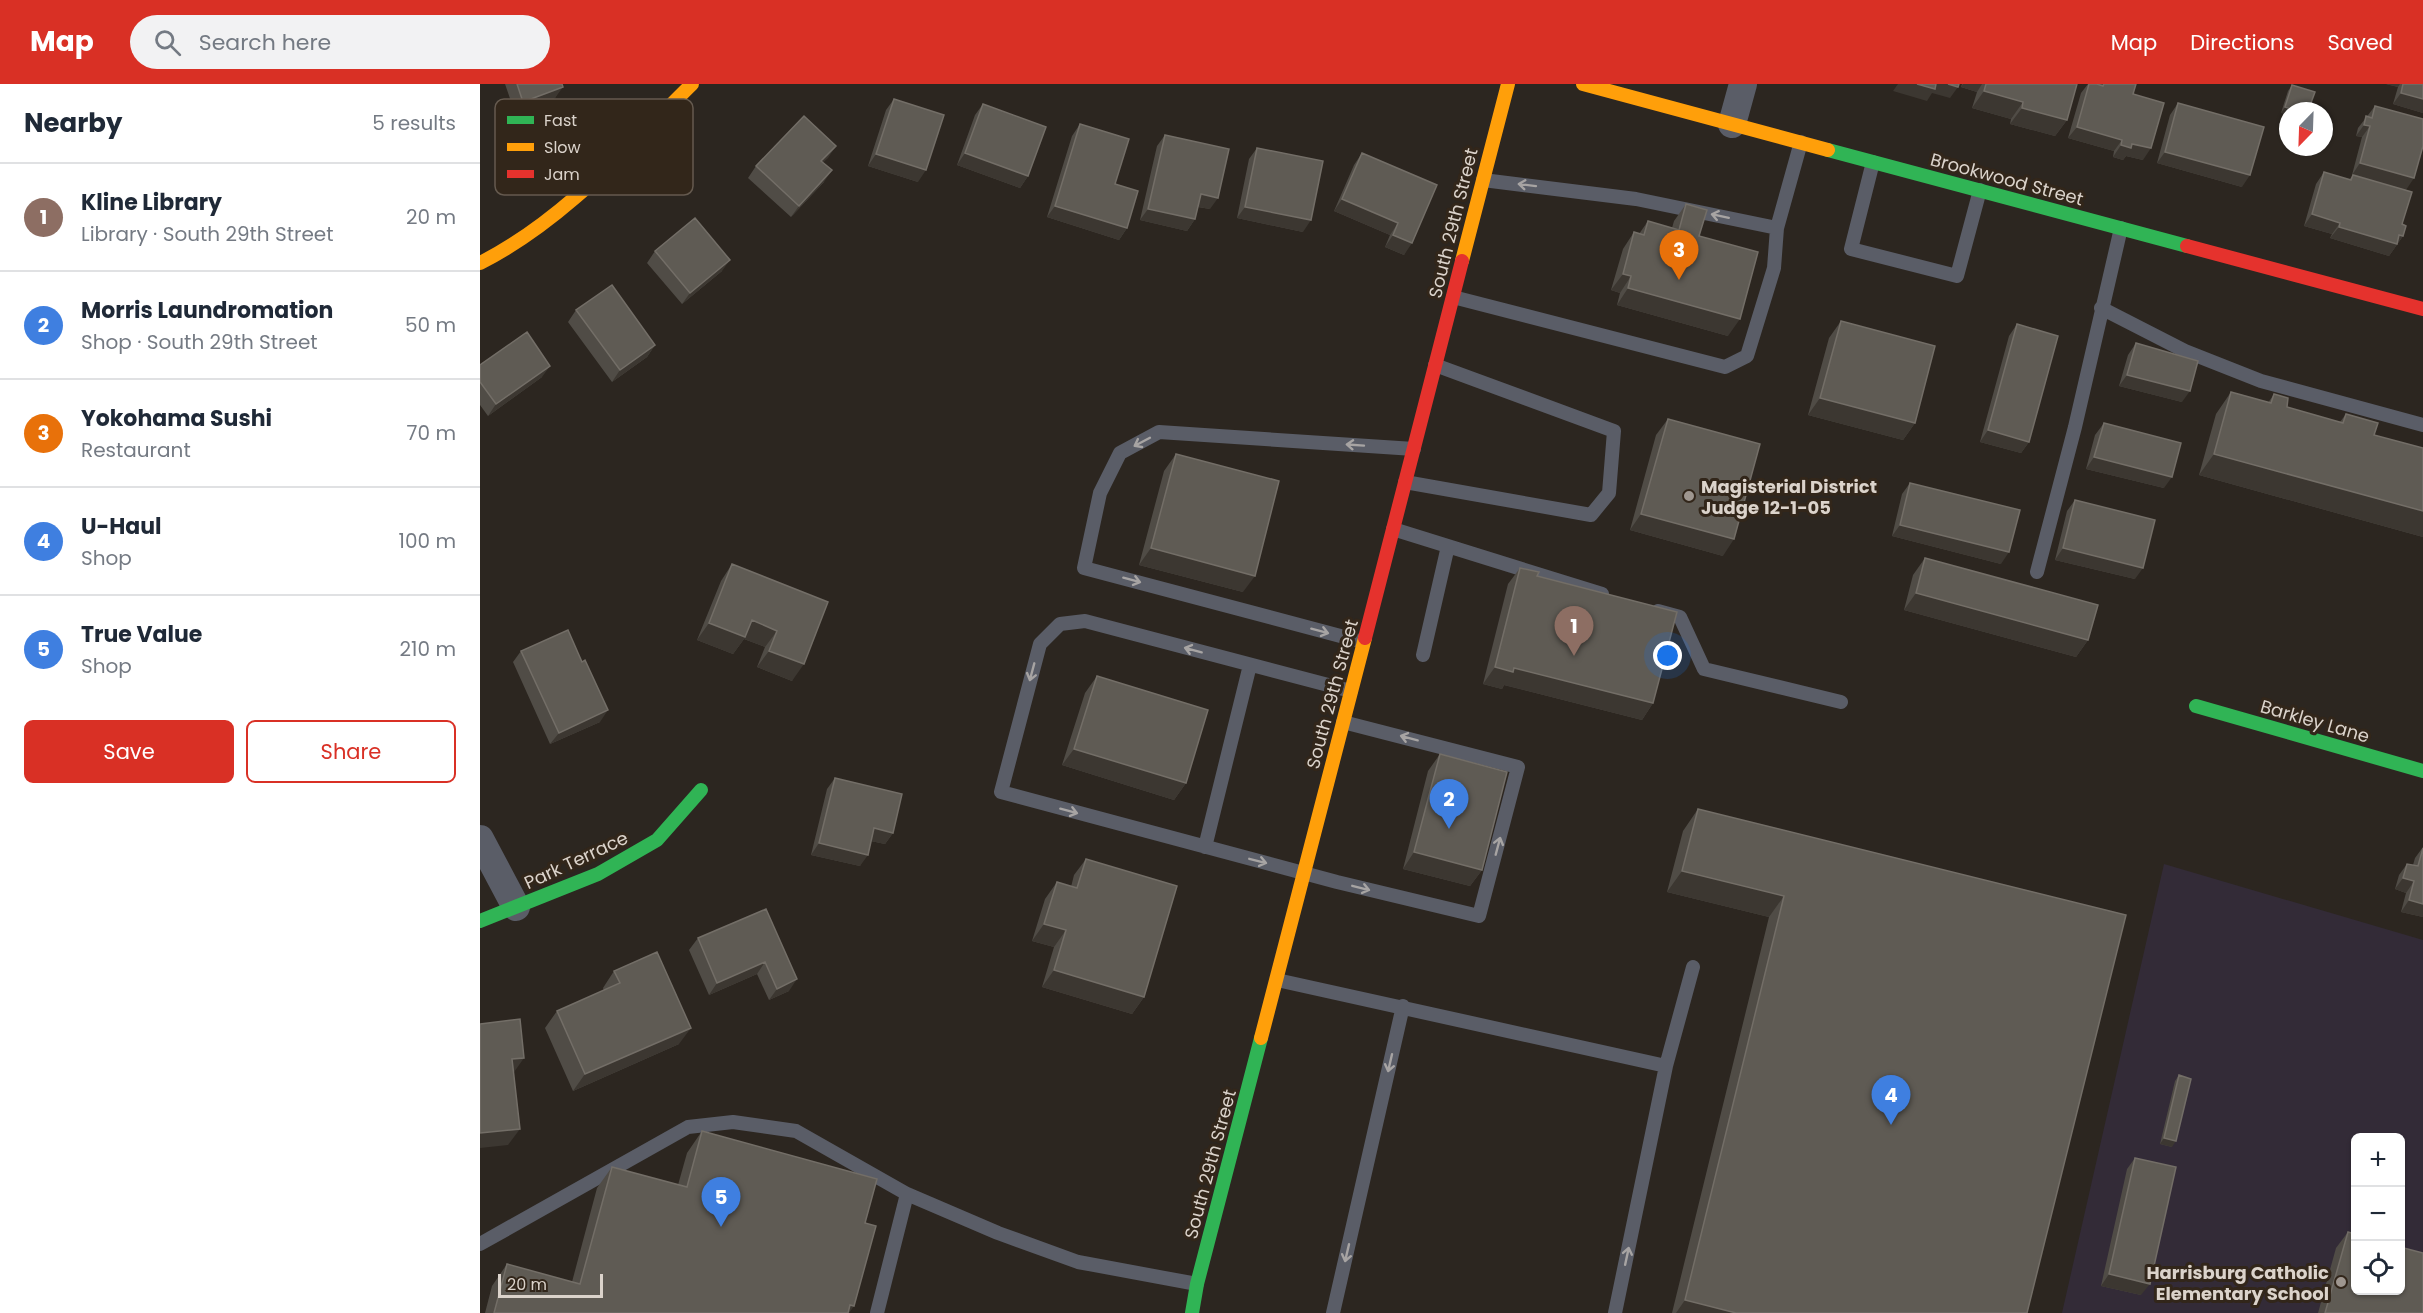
<!DOCTYPE html>
<html lang="en">
<head>
<meta charset="utf-8">
<style>
  :root { --surface:#fff; --page:#f2f2f3; --text:#1f2937; --muted:#747a83; --line:#e0e1e3; --accent:#d93025 }
  body { margin:0; font-family:Poppins,sans-serif; background:var(--page); color:var(--text) }
  .controls { position:absolute; right:18px; bottom:18px; display:grid; overflow:hidden; border-radius:9px; box-shadow:0 2px 4px #0004 }
  .controls button { width:54px; height:54px; display:grid; place-items:center; padding:0; border:0; border-bottom:2px solid var(--line); background:var(--surface); color:var(--text); font:30px sans-serif }
  .compass { position:absolute; left:1799px; top:18px; width:54px; height:54px; border-radius:50%; background:var(--surface); box-shadow:0 2px 4px #0004; rotate:203deg }
  .scale { position:absolute; left:18px; bottom:15px; width:105px; box-sizing:border-box; padding-left:6px; border:3px solid #dbd3cb; border-top:0; font-size:16px; line-height:21px; white-space:nowrap; color:#dbd3cb; -webkit-text-stroke:4px #32261a; paint-order:stroke }
  .you { position:absolute; left:1188px; top:572px; width:21px; height:21px; margin:-15px; border:4px solid #fff; border-radius:50%; background:#1a73e8; box-shadow:0 0 0 9px #1a73e833 }
  .badge { display:grid; place-items:center; width:39px; height:39px; border-radius:50%; background:var(--accent); color:#fff; font-size:20px; font-weight:700 }
  .pin { position:absolute; translate:-50% -50px; filter:drop-shadow(0 2px 3px #0008) }
  .pin::after { content:''; position:absolute; top:32px; width:21px; height:18px; background:inherit; clip-path:polygon(0 0,100% 0,50% 100%) }
  .list { margin:0; padding:0; list-style:none }
  h2 { display:flex; justify-content:space-between; align-items:center; height:78px; margin:0; padding:0 24px; font-size:26px }
  h2 small { font-size:20px; font-weight:400; color:var(--muted) }
  .list li { display:grid; grid-template-columns:39px 1fr auto; gap:18px; align-items:center; box-sizing:border-box; height:108px; padding:0 24px; border-top:2px solid var(--line) }
  .list b { display:block; font-size:22px; white-space:nowrap }
  .list p { margin:0; font-size:20px; white-space:nowrap; color:var(--muted) }
  .list em { font-size:20px; font-style:normal; color:var(--muted) }
  .actions { display:flex; gap:12px; padding:18px 24px }
  .actions a { flex:1; padding:14px 0; border:2px solid var(--accent); border-radius:9px; text-align:center; font-size:21px; color:var(--accent) }
  .actions .main { background:var(--accent); color:#fff }
  .icon { flex:none; width:33px; height:33px; fill:none; stroke:currentColor; stroke-width:2; stroke-linecap:round; stroke-linejoin:round }
  .map { position:relative; flex:none; width:1943px; height:1229px; overflow:hidden }
  header { display:flex; align-items:center; gap:36px; box-sizing:border-box; height:84px; padding:0 30px; background:var(--accent); color:#fff }
  header strong { font-size:28px }
  nav { display:flex; gap:33px; margin-inline-start:auto; font-size:21px }
  .search { width:420px; height:54px; background:var(--page); display:flex; align-items:center; gap:15px; box-sizing:border-box; padding:0 21px; border-radius:33px; color:var(--muted); font-size:22px }
  main { display:flex }
  aside { flex:1; background:var(--surface) }
  .map>svg:first-child { display:block }
</style>
</head>
<body>
<header>
<strong>Map</strong>
<div class="search"><svg class="icon" aria-label="search" viewBox="0 0 24 24"><circle cx="10" cy="10" r="6"/><path d="M15 15l6 6"/></svg>Search here</div>
<nav><a>Map</a><a>Directions</a><a>Saved</a></nav>
</header>
<main>
<aside>
<h2>Nearby<small>5 results</small></h2>
<ul class="list">
<li><span class="badge" style="background:#8d6e63">1</span><div><b>Kline Library</b><p>Library · South 29th Street</p></div><em>20 m</em></li>
<li><span class="badge" style="background:#3f7fe0">2</span><div><b>Morris Laundromation</b><p>Shop · South 29th Street</p></div><em>50 m</em></li>
<li><span class="badge" style="background:#e8710a">3</span><div><b>Yokohama Sushi</b><p>Restaurant</p></div><em>70 m</em></li>
<li><span class="badge" style="background:#3f7fe0">4</span><div><b>U-Haul</b><p>Shop</p></div><em>100 m</em></li>
<li><span class="badge" style="background:#3f7fe0">5</span><div><b>True Value</b><p>Shop</p></div><em>210 m</em></li>
</ul>
<div class="actions"><a class="main">Save</a><a>Share</a></div>
</aside>
<div class="map">
<svg width="1943" height="1229" viewBox="0 0 1943 1229">
  <rect width="100%" height="100%" fill="#2c2620"/>
  <path fill="#332b37" fill-rule="evenodd" d="M1684,780l259,76v373h-361zM1876,1054h44v152h-44z"/>
  <g fill="none" stroke-linecap="round" stroke-linejoin="round">
    <path stroke="#5a5d67" stroke-width="14" d="M1393,78l-22,87 106,27 23,-86
      M1003,96l153,19 141,29
      M973,213l272,70 22,-11 27,-88 3,-40 24,-86
      M1621,224l84,43 76,30 162,44
      M925,398l186,33 18,-22 5,-62 -179,-66
      M913,445l209,65
      M1557,488l38,-145 46,-199
      M1178,527l22,6 24,52 137,33
      M883,558l-279,-74 16,-75 20,-40 39,-21 255,17
      M943,571l25,-109
      M863,638l175,45 -39,149 -142,-34 -336,-90 39,-148 20,-20 25,-3 266,70
      M725,763l45,-182
      M797,896l389,86
      M0,1160l208,-117 45,-5 63,9 111,63 91,39 80,29 119,22
      M397,1229l30,-119
      M853,1229l70,-307
      M1135,1229l51,-247 27,-99"/>
    <path stroke="#5a5d67" stroke-width="28" d="M1252,40l11,-40
      M0,755l36,68"/>
    <path stroke="#30b455" stroke-width="14" d="M1348,66l359,96
      M1716,622l227,65
      M0,837l118,-47 59,-34 44,-50
      M712,1229l5,-29 64,-246"/>
    <path stroke="#ff9f0a" stroke-width="14" d="M1103,0l245,66
      M982,177l46,-177
      M0,179c83,-42 147,-115 212,-179
      M781,954l104,-400"/>
    <path stroke="#e5322d" stroke-width="14" d="M1707,162l236,63
      M885,554l97,-377"/>
  </g>
  <path fill="#504c46" d="M25,0h57l-7,14 -40,15z
    M1482,0h115l-10,36 -12,16 -45,-12 1,-5 -39,-11 5,-16 -16,-5z
    M1608,0h48l-3,10 10,66 -17,-4 -3,4 -10,-3 1,-6 -46,-13 13,-45z
    M1906,0h37v29l-30,-9 5,-17z
    M1812,1l23,7 -34,21 7,-22z
    M414,15l24,83 -50,-16 18,-56z
    M1698,19l64,84 -85,-24 13,-48z
    M503,20l45,72 -8,12 -63,-23 18,-50z
    M1895,22l31,84 -4,34 1,12 -14,20 -59,-18 2,-4 -28,-8 12,-42 8,-12 25,8 4,-5h-1l10,-38 -6,-1 2,-8z
    M600,40l35,60 12,44 -8,12 -72,-23 25,-81z
    M685,51l45,74 -12,-2 -3,12 -8,12 -47,-11 17,-74z
    M356,62l-13,16 1,20 -33,35 -43,-39 8,-12z
    M777,64l46,84 -66,-14 12,-59z
    M882,69l75,32 -33,70 -19,-8 5,-12 -56,-24 20,-46z
    M1206,120l13,32 29,100 -111,-31 3,-12 -9,-3 12,-41 11,-17 5,2 9,-13 24,7 2,-7z
    M175,167l67,20 -40,33 -35,-41z
    M96,226l79,35 -8,12 -35,25 -44,-60z
    M1361,237l74,102 -12,17 -95,-25 21,-77z
    M1537,240l12,118 -8,11 -41,-11 29,-106z
    M1656,259l46,59 -63,-16 9,-31z
    M0,281l62,12 -54,39 -8,-11z
    M1751,308l37,11 6,-9 13,13 53,15 6,-8 28,21 49,13v89l-224,-62 17,-61z
    M1188,335l55,137 -93,-26 26,-95z
    M1624,339l60,65 -78,-19 9,-34z
    M696,370l67,138 -104,-27 25,-94z
    M1430,399l91,81 -109,-28 10,-42z
    M1595,416l60,79 -80,-19 12,-49z
    M1445,474l163,82 -12,17 -172,-47 9,-35z
    M252,480l96,38 -36,79 -35,-14 8,-20 -21,-8 -11,15 -36,-14 24,-59z
    M1040,484l17,8 116,127 -11,17 -138,-35 -2,4 -19,-5 25,-100z
    M41,567l79,71 -50,22 -37,-82z
    M617,592l89,107 -12,17 -112,-35 23,-72z
    M960,670l42,116 -12,16 -67,-17 25,-98z
    M355,694l58,55 -8,11 -14,-3 -11,25 -49,-11 16,-66z
    M1218,725l428,106 -99,398h-355l97,-396 -102,-25 16,-61z
    M1943,763v70l-22,-5 5,-19 -11,-4 4,-14 8,-11 6,1 2,-7z
    M606,775l58,138 -12,17 -90,-27 12,-40 -22,-6 13,-42 12,-17 14,5 3,-12z
    M286,825l23,82 -20,9 -12,-26 -48,21 -20,-45 9,-12z
    M134,887l65,73 -106,47 -28,-63 12,-17 47,-20 -1,-3z
    M1699,991l-7,72 -12,-3 15,-63z
    M222,1047l163,92 -16,90h-364l7,-27 15,-22 65,18 25,-94 15,-21 66,18 9,-32z
    M1655,1074l6,137 -40,-9 26,-117z
    M1868,1148l75,81h-105l18,-65z"/>
  <path fill="#3c3731" d="M1418,0h50l10,3 -8,11 -18,-5 -5,8 -34,-10z
    M1483,0h19l-5,8 -16,-5z
    M1906,0h14l-2,3z
    M83,3l-8,11 -40,15 8,-11z
    M1504,7l39,11 -12,17 -39,-11z
    M1921,9l22,6v14l-30,-9z
    M1805,23l12,4h-9v4l-7,-2z
    M1542,24l45,12 -12,16 -45,-12z
    M1884,41l6,1 -8,11 -6,-1z
    M1597,43l45,13 -8,11 -46,-13z
    M1652,60l19,4 -8,12 -17,-4 -3,4 -10,-3 8,-12z
    M356,62l-8,12 -15,14 8,-11z
    M1685,68l85,23 -8,12 -85,-24z
    M485,69l63,23 -8,12 -63,-23z
    M396,70l50,16 -8,12 -50,-16z
    M1880,79l54,15 -8,12 -54,-15z
    M352,86l-8,12 -33,35 8,-11z
    M721,110l17,4 -8,11 -17,-3z
    M862,115l56,24 -8,12 -56,-24z
    M575,122l72,22 -8,12 -72,-23z
    M765,123l66,13 -8,12 -66,-14z
    M668,125l47,10 -8,12 -47,-11z
    M1832,130l28,9 -8,11 -28,-8z
    M1859,143l64,9 -14,20 -59,-18z
    M913,151l19,8 -8,12 -19,-8z
    M250,176l-8,11 -40,33 8,-11z
    M1143,190l8,2 -11,17 -9,-3z
    M1148,204l112,31 -12,17 -111,-31z
    M175,261l-8,12 -35,25 8,-12z
    M70,282l-8,11 -54,39 8,-12z
    M1647,291l63,16 -8,11 -63,-16z
    M1340,314l95,25 -12,17 -95,-25z
    M1508,346l41,12 -8,11 -41,-11z
    M1734,370l209,57v26l-224,-62z
    M1614,373l78,20 -8,11 -78,-19z
    M1161,430l93,25 -11,17 -93,-26z
    M1420,441l109,27 -8,12 -109,-28z
    M671,464l104,28 -12,16 -104,-27z
    M1583,464l80,20 -8,11 -80,-19z
    M1436,509l172,47 -12,17 -172,-47z
    M272,536l25,11 -12,16 -21,-8 -11,15 -36,-14 12,-17z
    M289,567l35,13 -12,17 -35,-14z
    M1015,583l19,1 139,35 -11,17 -138,-35 -2,4 -19,-5z
    M128,626l-8,12 -50,22 9,-11z
    M594,665l112,34 -12,17 -112,-35z
    M394,744l19,5 -8,11 -19,-4z
    M339,759l49,12 -8,11 -49,-11z
    M934,768l68,18 -12,16 -67,-17z
    M1202,787l102,25 -15,21 -102,-25z
    M1923,794l11,3 -8,12 -11,-4z
    M1929,816l14,4v13l-22,-5z
    M564,840l22,6 -12,17 -22,-6z
    M285,878l-8,12 -48,21 8,-12z
    M574,886l90,27 -12,17 -90,-27z
    M317,895l-8,12 -20,9 8,-11z
    M211,944l-12,16 -106,47 12,-17z
    M44,974l-12,17v-16z
    M40,1045l-12,16 -28,3v-15z
    M1684,1054l12,3 -4,6 -12,-3z
    M1629,1190l41,10 -9,11 -40,-9z
    M1205,1216l51,13h-60z
    M370,1221l4,1 -5,7h-5z"/>
  <path fill="#5f5b54" stroke="#736e67" stroke-width="1.5" d="M37,0h45l1,3 -40,15z
    M1437,0h19l-1,5z
    M1468,0h11l-1,3z
    M1506,0h91l-10,36 -45,-12 1,-6 -39,-11z
    M1609,0h8l6,2 1,-2h32l-3,10 31,9 -13,45 -19,-4 -1,4 -10,-3 1,-5 -45,-13z
    M1923,0h20v15l-22,-6z
    M1812,1l23,7 -7,19h-11l-12,-4z
    M414,15l50,16 -18,55 -50,-16z
    M1698,19l86,24 -14,48 -85,-23z
    M503,20l63,23 -18,49 -63,-23z
    M1895,22l48,13v27l-9,32 -54,-15 10,-37 -6,-1 2,-9 6,2z
    M324,32l32,30 -15,15 11,9 -33,36 -43,-40z
    M600,40l49,15 -14,45 23,7 -11,37 -72,-22z
    M685,51l64,14 -11,49 -17,-4 -6,25 -47,-10z
    M777,64l66,13 -12,59 -66,-13z
    M882,69l75,32 -25,58 -19,-8 5,-12 -56,-24z
    M1844,88l27,8 2,-5 59,17 -10,32 4,2 -3,10 -4,-1 -2,9 -58,-17 1,-4 -28,-9z
    M1206,120l21,6 -8,26 59,16 -18,67 -112,-31 3,-12 -8,-2 11,-42 10,3 4,-14 31,9z
    M215,134l35,42 -40,33 -35,-42z
    M132,201l43,60 -35,25 -44,-60z
    M1361,237l94,25 -20,77 -95,-25z
    M1537,240l41,12 -29,106 -41,-12z
    M47,248l23,34 -54,38 -16,-22v-17z
    M1656,259l62,18 -8,30 -63,-16z
    M1751,308l40,11 3,-9 14,4 -1,9 56,16 3,-9 32,9 -4,12 49,13v63l-209,-57z
    M1188,335l92,25 -26,95 -93,-25z
    M1624,339l77,20 -9,34 -78,-20z
    M696,370l103,27 -24,95 -104,-28z
    M1430,399l110,27 -11,42 -109,-27z
    M1595,416l80,20 -12,48 -80,-20z
    M1445,474l173,47 -10,35 -172,-47z
    M252,480l96,38 -24,62 -35,-13 8,-20 -25,-11 -7,17 -36,-14z
    M1040,484l19,4 -2,4 140,36 -24,91 -139,-35 -1,4 -18,-5z
    M88,546l14,32 3,-2 23,50 -49,23 -38,-82z
    M617,592l111,34 -22,73 -112,-34z
    M960,670l67,18 -25,98 -68,-18z
    M355,694l67,16 -9,39 -19,-5 -6,27 -49,-12z
    M1218,725l428,106 -99,398h-291l-51,-13 99,-404 -102,-25z
    M1943,764v56l-14,-4 5,-19 -11,-3 4,-14 11,2z
    M606,775l91,27 -33,111 -90,-27 12,-40 -22,-6 13,-42 20,6z
    M286,825l31,70 -20,10 -12,-27 -48,21 -19,-45z
    M177,868l34,76 -106,46 -28,-63 63,-28 -6,-12z
    M40,935l4,39 -12,1 8,70 -40,4v-109z
    M1699,991l12,4 -15,62 -12,-3z
    M222,1047l175,48 -12,44 11,3 -22,80 -4,-1 -2,8h-354l13,-49 73,20 32,-117 75,20z
    M1655,1074l41,9 -26,117 -41,-10z
    M1868,1148l7,2v56h45v-43l23,6v60h-98z"/>
  <defs><path id="oneway-shaft" d="M-6 0H5M1.5-3L5.5 0L1.5 3" fill="none" stroke-width="1.6" stroke-linecap="round" stroke-linejoin="round" transform="scale(1.5)"/></defs>
  <g stroke="#a7a4a3">
    <use href="#oneway-shaft" transform="translate(1047 101) rotate(-173)"/>
    <use href="#oneway-shaft" transform="translate(1240 132) rotate(-168)"/>
    <use href="#oneway-shaft" transform="translate(662 358) rotate(152)"/>
    <use href="#oneway-shaft" transform="translate(875 361) rotate(-176)"/>
    <use href="#oneway-shaft" transform="translate(652 496) rotate(15)"/>
    <use href="#oneway-shaft" transform="translate(840 547) rotate(15)"/>
    <use href="#oneway-shaft" transform="translate(713 566) rotate(-165)"/>
    <use href="#oneway-shaft" transform="translate(552 588) rotate(105)"/>
    <use href="#oneway-shaft" transform="translate(929 654) rotate(-165)"/>
    <use href="#oneway-shaft" transform="translate(589 727) rotate(15)"/>
    <use href="#oneway-shaft" transform="translate(1018 762) rotate(-75)"/>
    <use href="#oneway-shaft" transform="translate(778 777) rotate(14)"/>
    <use href="#oneway-shaft" transform="translate(881 804) rotate(14)"/>
    <use href="#oneway-shaft" transform="translate(910 979) rotate(103)"/>
    <use href="#oneway-shaft" transform="translate(867 1169) rotate(103)"/>
    <use href="#oneway-shaft" transform="translate(1147 1172) rotate(-78)"/>
  </g>
  <g fill="#9e968f" stroke="#32261a" stroke-width="2">
    <circle cx="1209" cy="412" r="6"/>
    <circle cx="1861" cy="1198" r="6"/>
  </g>
  <g text-anchor="middle" dominant-baseline="central" stroke-width="6" stroke-linejoin="round" paint-order="stroke">
    <g font-size="18" fill="#dbd3cb" stroke="#32261a">
      <text transform="translate(1527 95) rotate(15)">Brookwood Street</text>
      <text transform="translate(973 139) rotate(-76)">South 29th Street</text>
      <text transform="translate(852 610) rotate(-75)">South 29th Street</text>
      <text transform="translate(1835 637) rotate(16)">Barkley Lane</text>
      <text transform="translate(96 776) rotate(-25)">Park Terrace</text>
      <text transform="translate(730 1080) rotate(-75)">South 29th Street</text>
    </g>
    <g font-size="18" font-weight="bold" fill="#dbd3cb" stroke="#32261a" text-anchor="start">
      <text x="1221" y="402">Magisterial District<tspan x="1221" dy="21">Judge 12-1-05</tspan></text>
      <text x="1849" y="1188" text-anchor="end">Harrisburg Catholic<tspan x="1849" dy="21">Elementary School</tspan></text>
    </g>
  </g>
  <rect x="15" y="15" width="198" height="96" rx="9" fill="#32261a" stroke="#655a4f" stroke-width="1.5"/>
  <rect x="27" y="32" width="27" height="8" fill="#30b455"/>
  <rect x="27" y="59" width="27" height="8" fill="#ff9f0a"/>
  <rect x="27" y="86" width="27" height="8" fill="#e5322d"/>
  <g font-size="16" fill="#dbd3cb">
    <text x="64" y="42">Fast</text>
    <text x="64" y="69">Slow</text>
    <text x="64" y="96">Jam</text>
  </g>
</svg>
<div class="controls">
<button>+</button>
<button>−</button>
<button><svg class="icon" aria-label="locate" viewBox="0 0 24 24"><circle cx="12" cy="12" r="6"/><path d="M12 2v4M12 18v4M2 12h4M18 12h4"/></svg></button>
</div>
<svg class="compass" viewBox="-18 -18 36 36"><path d="M0-13l5 13h-10z" fill="#e53935"/><path d="M0 13l5-13h-10z" fill="#747a83"/></svg>
<div class="scale">20 m</div>
<div class="you"></div>
<div class="pin badge" style="left:1094px;top:572px;background:#8d6e63">1</div>
<div class="pin badge" style="left:969px;top:745px;background:#3f7fe0">2</div>
<div class="pin badge" style="left:1199px;top:196px;background:#e8710a">3</div>
<div class="pin badge" style="left:1411px;top:1041px;background:#3f7fe0">4</div>
<div class="pin badge" style="left:241px;top:1143px;background:#3f7fe0">5</div>
</div>
</main>
</body>
</html>
